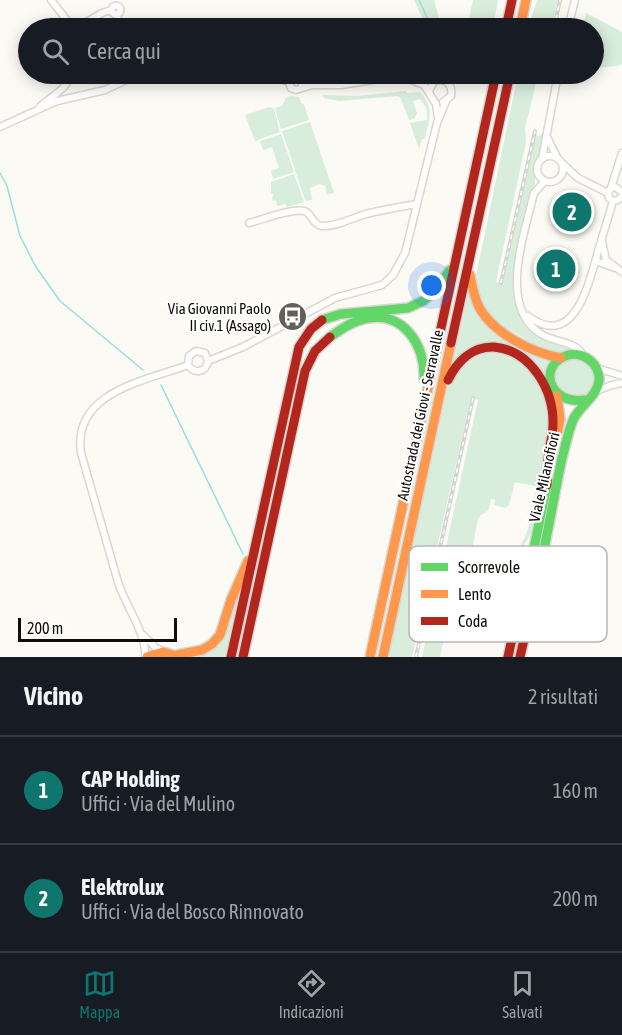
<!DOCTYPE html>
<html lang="it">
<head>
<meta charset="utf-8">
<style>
  :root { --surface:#171b24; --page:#242831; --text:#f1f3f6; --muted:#9ea1a6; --line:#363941; --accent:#0f766e }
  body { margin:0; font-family:"Asap Condensed",sans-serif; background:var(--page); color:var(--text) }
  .scale { position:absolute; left:18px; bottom:15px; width:159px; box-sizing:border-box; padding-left:6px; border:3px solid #0f0d07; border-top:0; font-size:16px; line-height:21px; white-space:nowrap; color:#0f0d07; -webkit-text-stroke:4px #fff; paint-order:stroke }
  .you { position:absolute; left:432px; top:286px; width:21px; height:21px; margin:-15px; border:4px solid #fff; border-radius:50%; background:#1a73e8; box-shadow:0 0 0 9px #1a73e833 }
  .badge { display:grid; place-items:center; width:39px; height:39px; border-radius:50%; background:var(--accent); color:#fff; font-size:20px; font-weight:700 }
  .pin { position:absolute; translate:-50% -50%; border:3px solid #fff; box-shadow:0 2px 6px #0006 }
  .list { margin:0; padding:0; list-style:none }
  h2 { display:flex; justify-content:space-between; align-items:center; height:78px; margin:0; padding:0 24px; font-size:26px }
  h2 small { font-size:20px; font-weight:400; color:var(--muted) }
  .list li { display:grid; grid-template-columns:39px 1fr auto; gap:18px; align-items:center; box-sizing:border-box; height:108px; padding:0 24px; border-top:2px solid var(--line) }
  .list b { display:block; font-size:22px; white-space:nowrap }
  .list p { margin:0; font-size:20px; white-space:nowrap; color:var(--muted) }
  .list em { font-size:20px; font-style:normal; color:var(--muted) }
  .icon { flex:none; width:33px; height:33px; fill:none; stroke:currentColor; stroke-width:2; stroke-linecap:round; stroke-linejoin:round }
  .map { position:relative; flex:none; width:622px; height:657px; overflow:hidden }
  .search { position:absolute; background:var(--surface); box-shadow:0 3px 15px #0003; left:18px; right:18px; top:18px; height:66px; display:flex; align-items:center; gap:15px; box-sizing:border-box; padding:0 21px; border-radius:33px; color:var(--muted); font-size:22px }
  .sheet { height:294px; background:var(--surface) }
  nav { display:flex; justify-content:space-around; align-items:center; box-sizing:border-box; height:84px; border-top:2px solid var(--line); background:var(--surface); font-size:16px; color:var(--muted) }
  nav a { display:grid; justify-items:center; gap:3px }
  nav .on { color:var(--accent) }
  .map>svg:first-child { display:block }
</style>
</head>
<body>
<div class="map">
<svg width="622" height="657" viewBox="0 0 622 657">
  <rect width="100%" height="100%" fill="#fcfaf4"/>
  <path fill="#d8eddb" d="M414,0h20l8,28h-15z
    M473,0h25l-5,28h-26z
    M537,0h21l-7,28h-23z
    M586,13l36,19v32l-5,2 -23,2v-40h-11z
    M518,74h20l-13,55 1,13 -30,140 7,1 33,-148 3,1 4,-4v14l-8,18v20l-5,13 -16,70v24l6,20 12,18 44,21 -16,4 -15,-3 -57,-35 -13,-35z
    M406,91l1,2 13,-1c15,15 9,29 5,47h-3l-3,10 -9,-26 17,-3c1,-8 -1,-14 -7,-21l-7,2 4,12 -2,5 -6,2 -9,-23 -3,-1 -58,5 -15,-3 -1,-3 34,1z
    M290,96l9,1 2,6 3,1 5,16 -28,9 -6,-21 7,-2 4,-8z
    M269,107l5,2 6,23 -25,9 -10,-26z
    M310,122l24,71 -9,2 2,-1 -2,-8 -5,-2 -10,4 2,11h2l-7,2 -2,-1 -23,-69z
    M281,134l13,38 -21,7 -2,-8 8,-3 -7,-21 -9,3 -3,-9z
    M294,174l10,28 -17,5 -2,-3 -8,2 -1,-6 -3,1 -1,-3 2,-3 -3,-2v-11z
    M467,296h2l6,11 79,52 -5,32 -44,-45 -52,15z
    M489,350l30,8 24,33 7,47 -19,95c-3,4 -4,9 -8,13 -11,14 -30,17 -46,9l1,-7 6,-2 11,11c35,2 35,-42 41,-67l-1,-4 -20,-4 -6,23 -4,3 -11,-3 1,-5 -4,-1 -3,12 -7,4 -3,4 -7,35 -5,5 -1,5h-5l-20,93h-18l56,-257 -7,-2 -59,259h-24l61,-276 12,-19z
    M555 378a20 20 0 1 1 40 0a20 20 0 1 1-40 0Z
    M245,581l-18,76h-41l38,-21 5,-12 7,-27z"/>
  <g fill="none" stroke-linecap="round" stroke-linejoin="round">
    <path stroke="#9addde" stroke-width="1.5" d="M419,0l13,28
      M0,173l7,13 13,50 16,31 24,34 83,69
      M161,385l82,169"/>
    <defs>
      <path id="street" d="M51,0l22,28
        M111.5 10a4.5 4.5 0 1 1 9 0a4.5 4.5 0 1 1-9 0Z
        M117,15l3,13
        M76,28l26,-15 9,-3
        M568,28l7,-28
        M267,74l22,8
        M289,82l2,6 5,2 16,-5h29l44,-7h21l18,7 12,19 2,14
        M289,82l2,-4 6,-2 5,4v7
        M429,91l5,-10c11,-4 19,3 17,15l-8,6
        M40,107c10,-11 28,-17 30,-33
        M0,127l57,-26 48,-11 34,-16
        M547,137l10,20
        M537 169a13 13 0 1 1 26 0a13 13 0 1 1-26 0Z
        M542,159l16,-85
        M563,164l15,14 30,15
        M545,181l-11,12 -2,8c-9,38 -34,109 11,134 14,8 32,6 40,20
        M611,188l11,-35
        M622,192l-7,-5 -4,1 -3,5 1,5 4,3 5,-1 4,-4
        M249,223c13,-3 42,-15 55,-12 8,2 8,13 17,15 15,1 31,-8 45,-12 16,-4 34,-7 51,-10
        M602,241l4,19 16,12
        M596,261l19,7
        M528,316c45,34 60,-29 69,-61 5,-18 11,-36 16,-54
        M208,361l35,-14 92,-49 47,-13 11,-10 12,-22 32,-130 9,-22
        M188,365l1,-9 7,-5 9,2 3,8
        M188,365c7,10 18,7 20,-4
        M597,368l25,8
        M596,391l16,-6 10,-2
        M143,635l13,13 7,3
        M145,657c2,-23 -20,-52 -27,-75l-37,-129c-9,-61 64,-72 107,-88"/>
      <path id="fast" d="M322,320l19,-6 67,-6 15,-7 14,-12 13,-19
        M330,337c10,-7 21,-15 34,-18 38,-10 62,26 60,60
        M529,558l5,-10 14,-68
        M519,582c11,11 23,8 30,-5l-5,-21 1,-12c6,-29 11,-58 17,-86 4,-13 6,-28 12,-40 7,-13 24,-23 25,-38 1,-16 -16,-29 -31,-25 -31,10 -20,50 17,45"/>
      <path id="slow" d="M520,28l6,-28
        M470,275c2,11 4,22 9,32 14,26 53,46 82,51
        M557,396l3,23 -3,15
        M177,655l25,-5 10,-6 8,-9 11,-35 17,-39
        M147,657l16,-5 16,5
        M370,657l63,-292
        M383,657l68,-314"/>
      <path id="jam" d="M506,28l6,-28
        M451,343l59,-269
        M433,365l63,-291
        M448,380c9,-18 24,-34 46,-33 37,3 60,43 59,78 0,9 -3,18 -4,27 -2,11 -2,22 -2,33
        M231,657l68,-310 12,-18 11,-9
        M243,657l62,-286 10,-20 15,-14
        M508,657l12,-56 -3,-31 2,-5 10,-7 12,2 5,4
        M520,657l12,-52 8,-17"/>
    </defs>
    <use href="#street" stroke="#d9d7d0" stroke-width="9"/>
    <use href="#fast" stroke="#d9d7d0" stroke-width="12"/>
    <use href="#slow" stroke="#d9d7d0" stroke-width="12"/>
    <use href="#jam" stroke="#d9d7d0" stroke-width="12"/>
    <use href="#street" stroke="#fffefd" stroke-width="6"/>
    <use href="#fast" stroke="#63d668" stroke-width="9"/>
    <use href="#slow" stroke="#ff974d" stroke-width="9"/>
    <use href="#jam" stroke="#b3261e" stroke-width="9"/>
    <defs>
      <path id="rail" d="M554,28l6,-28
        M501,283l34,-152
        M416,657l57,-259"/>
    </defs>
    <use href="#rail" stroke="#d5d5d2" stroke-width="4"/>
    <use href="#rail" stroke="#fff" stroke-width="1.5" stroke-dasharray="4.5" stroke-linecap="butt"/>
  </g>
  <defs>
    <symbol id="bus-disc" viewBox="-11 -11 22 22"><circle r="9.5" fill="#62605a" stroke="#fff"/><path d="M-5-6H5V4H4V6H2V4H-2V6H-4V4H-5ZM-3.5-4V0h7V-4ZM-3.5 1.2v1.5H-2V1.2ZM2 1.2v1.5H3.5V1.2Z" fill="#fff"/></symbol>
  </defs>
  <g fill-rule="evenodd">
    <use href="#bus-disc" x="276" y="300" width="33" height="33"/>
  </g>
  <g text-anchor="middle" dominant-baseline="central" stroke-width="4.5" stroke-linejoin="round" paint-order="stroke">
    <g font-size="15" fill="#0f0d07" stroke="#fff" text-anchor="end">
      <text x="271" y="308">Via Giovanni Paolo<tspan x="271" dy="17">II civ.1 (Assago)</tspan></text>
    </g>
    <g font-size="15" fill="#0f0d07" stroke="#fff">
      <text transform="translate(420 415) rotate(-78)">Autostrada dei Giovi - Serravalle</text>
      <text transform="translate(544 477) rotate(-77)">Viale Milanofiori</text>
    </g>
  </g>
  <rect x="409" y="546" width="198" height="96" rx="9" fill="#fff" stroke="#b7b6b5" stroke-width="1.5"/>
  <rect x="421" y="563" width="27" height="8" fill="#63d668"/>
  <rect x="421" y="590" width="27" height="8" fill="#ff974d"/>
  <rect x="421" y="617" width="27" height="8" fill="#b3261e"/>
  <g font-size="16" fill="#0f0d07">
    <text x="458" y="573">Scorrevole</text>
    <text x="458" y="600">Lento</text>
    <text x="458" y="627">Coda</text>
  </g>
</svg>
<div class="scale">200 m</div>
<div class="you"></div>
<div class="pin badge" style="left:556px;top:269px">1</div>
<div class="pin badge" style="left:572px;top:212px">2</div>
<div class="search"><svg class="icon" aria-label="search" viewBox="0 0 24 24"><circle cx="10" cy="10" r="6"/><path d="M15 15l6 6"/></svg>Cerca qui</div>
</div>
<section class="sheet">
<h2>Vicino<small>2 risultati</small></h2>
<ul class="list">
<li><span class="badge">1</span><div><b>CAP Holding</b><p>Uffici · Via del Mulino</p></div><em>160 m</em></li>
<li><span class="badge">2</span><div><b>Elektrolux</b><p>Uffici · Via del Bosco Rinnovato</p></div><em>200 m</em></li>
</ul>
</section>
<nav>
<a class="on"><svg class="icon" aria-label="map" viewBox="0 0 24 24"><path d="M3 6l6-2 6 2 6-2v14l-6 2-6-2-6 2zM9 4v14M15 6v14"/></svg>Mappa</a>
<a><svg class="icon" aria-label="directions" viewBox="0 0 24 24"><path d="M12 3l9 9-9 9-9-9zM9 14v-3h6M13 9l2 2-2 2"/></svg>Indicazioni</a>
<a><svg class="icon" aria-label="saved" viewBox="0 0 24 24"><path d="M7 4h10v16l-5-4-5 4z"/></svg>Salvati</a>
</nav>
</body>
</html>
